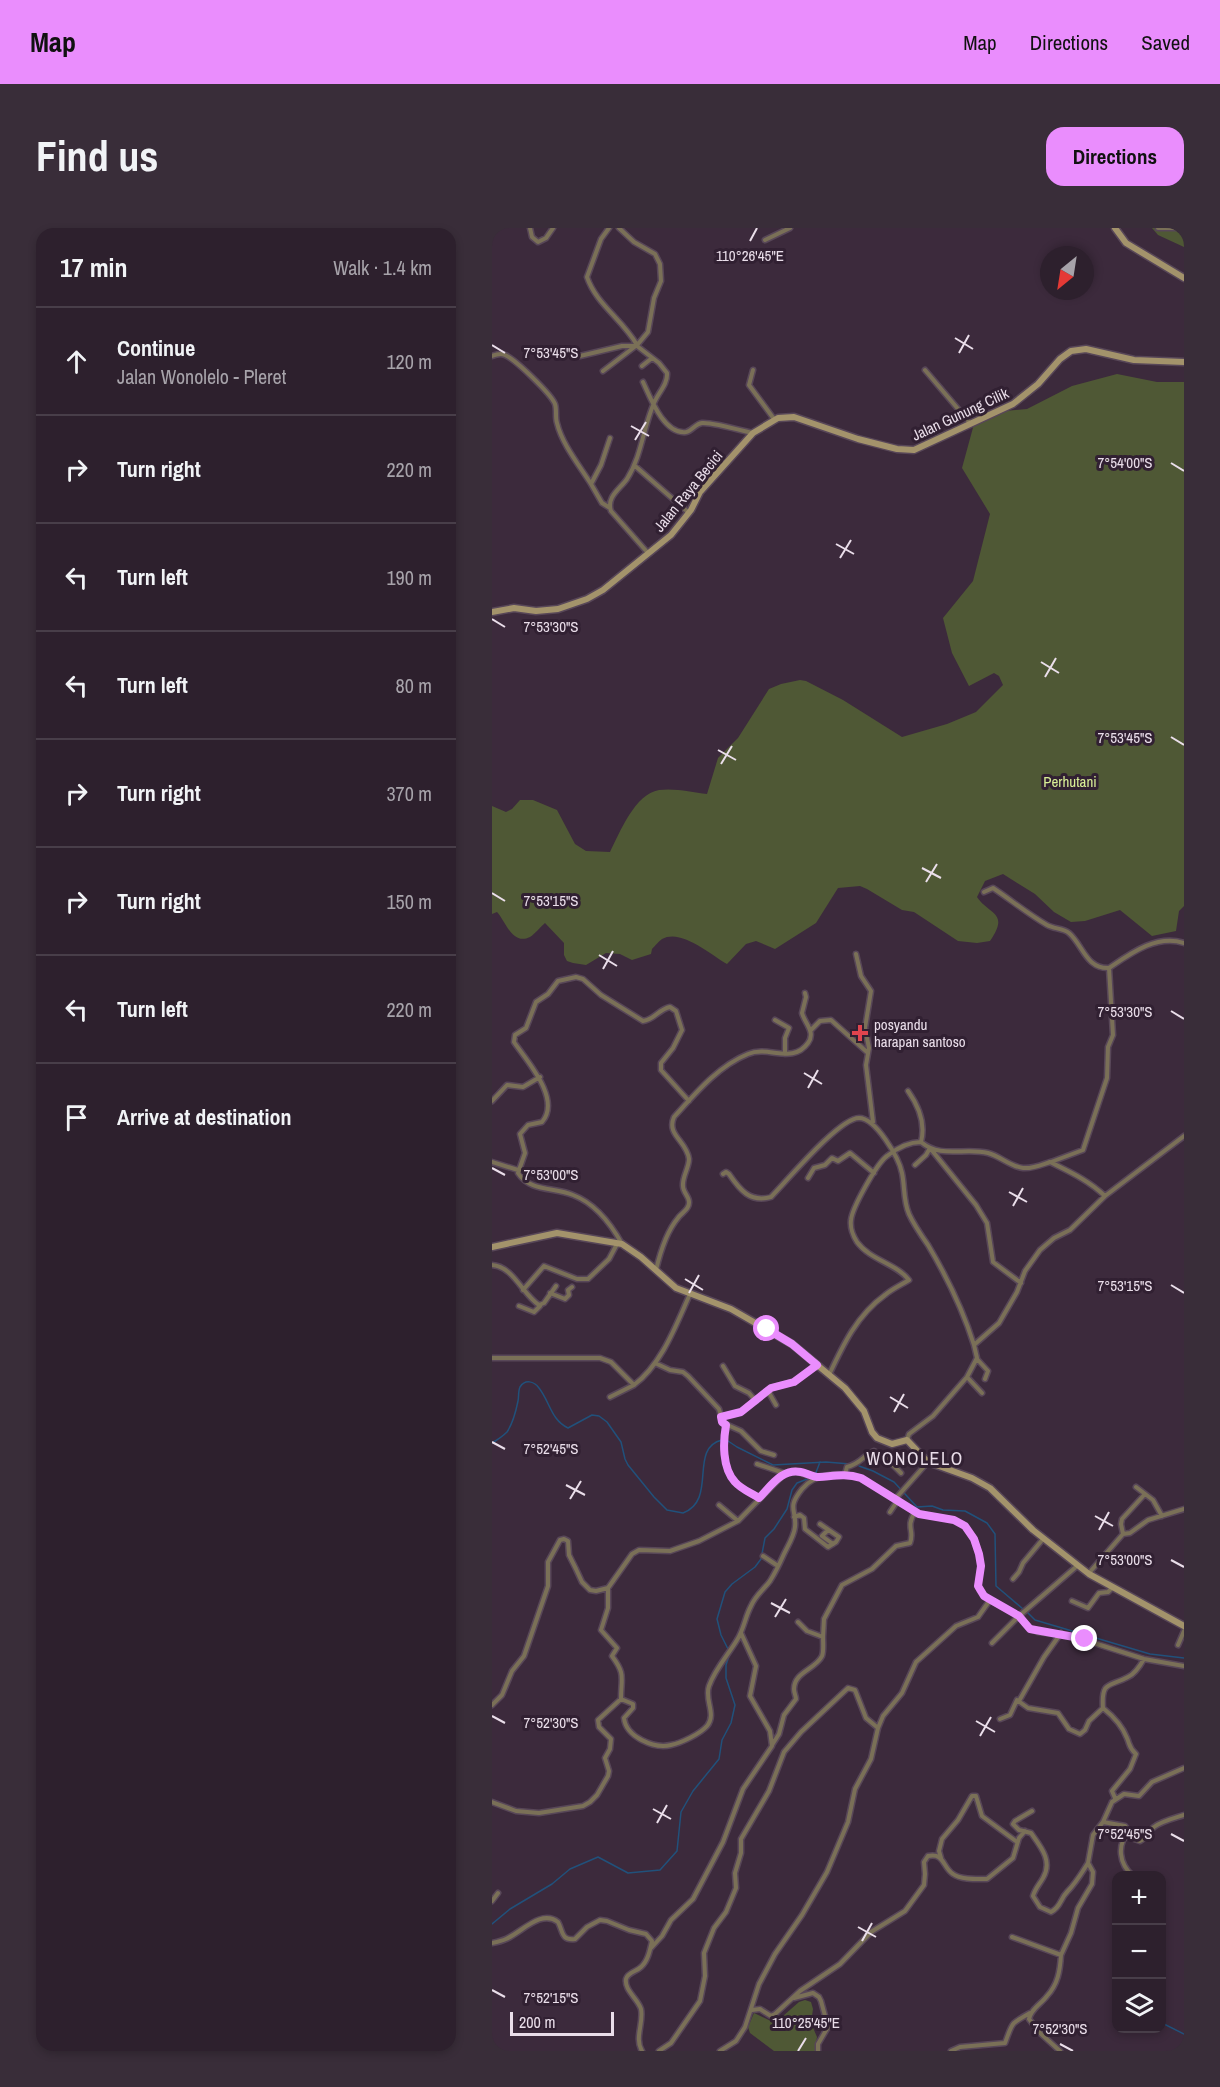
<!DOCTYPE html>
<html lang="en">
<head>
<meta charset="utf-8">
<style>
  :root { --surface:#2d202d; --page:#392d39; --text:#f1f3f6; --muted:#a7a3aa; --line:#483e49; --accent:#ea8dfd }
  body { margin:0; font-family:"Archivo Narrow",sans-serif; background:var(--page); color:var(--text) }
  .controls { position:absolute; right:18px; bottom:18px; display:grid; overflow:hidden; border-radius:12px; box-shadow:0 3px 9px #0003 }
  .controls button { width:54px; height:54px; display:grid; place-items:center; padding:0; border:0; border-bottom:2px solid var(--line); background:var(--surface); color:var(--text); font:30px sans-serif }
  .compass { position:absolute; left:548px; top:18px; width:54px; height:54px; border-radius:50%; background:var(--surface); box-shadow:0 3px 9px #0003; rotate:210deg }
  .scale { position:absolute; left:18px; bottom:15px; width:104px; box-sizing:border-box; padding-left:6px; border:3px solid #eadeea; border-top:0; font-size:16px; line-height:21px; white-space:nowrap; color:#eadeea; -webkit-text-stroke:4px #312032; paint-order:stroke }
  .stop { position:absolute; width:18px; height:18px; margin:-14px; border:4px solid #ea8dfd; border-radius:50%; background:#fff }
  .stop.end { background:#ea8dfd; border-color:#fff; box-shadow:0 2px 6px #0008 }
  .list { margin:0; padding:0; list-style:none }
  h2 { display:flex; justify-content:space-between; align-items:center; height:78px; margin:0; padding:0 24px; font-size:26px }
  h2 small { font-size:20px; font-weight:400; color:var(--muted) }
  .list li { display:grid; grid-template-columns:39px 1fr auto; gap:18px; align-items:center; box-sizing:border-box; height:108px; padding:0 24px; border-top:2px solid var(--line) }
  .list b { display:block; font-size:22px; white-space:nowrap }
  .list p { margin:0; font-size:20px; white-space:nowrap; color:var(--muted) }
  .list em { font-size:20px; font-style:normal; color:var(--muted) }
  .icon { flex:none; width:33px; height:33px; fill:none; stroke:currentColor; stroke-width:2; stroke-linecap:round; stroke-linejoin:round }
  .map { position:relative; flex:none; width:692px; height:1823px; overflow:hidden; border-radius:18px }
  header { display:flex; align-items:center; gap:36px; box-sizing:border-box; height:84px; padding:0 30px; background:var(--accent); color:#111 }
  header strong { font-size:28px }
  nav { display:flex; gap:33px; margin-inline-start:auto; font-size:21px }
  .intro { display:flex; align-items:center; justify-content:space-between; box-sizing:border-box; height:144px; padding:0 36px }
  h1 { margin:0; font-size:42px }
  .button { padding:15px 27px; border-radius:18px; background:var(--accent); color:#111; font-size:21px; font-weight:700 }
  main { display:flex; gap:36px; padding:0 36px }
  aside { flex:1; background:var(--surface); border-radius:18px; box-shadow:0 3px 9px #0003 }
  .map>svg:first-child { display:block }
</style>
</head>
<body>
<header>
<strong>Map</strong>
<nav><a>Map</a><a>Directions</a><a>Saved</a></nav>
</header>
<div class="intro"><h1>Find us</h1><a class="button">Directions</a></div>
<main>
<aside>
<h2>17 min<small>Walk · 1.4 km</small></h2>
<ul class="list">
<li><svg class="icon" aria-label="ahead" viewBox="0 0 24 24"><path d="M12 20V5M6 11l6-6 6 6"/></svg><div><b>Continue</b><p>Jalan Wonolelo - Pleret</p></div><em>120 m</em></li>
<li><svg class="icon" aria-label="right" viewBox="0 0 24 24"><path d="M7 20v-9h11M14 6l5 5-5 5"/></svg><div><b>Turn right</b></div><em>220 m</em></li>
<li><svg class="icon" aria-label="left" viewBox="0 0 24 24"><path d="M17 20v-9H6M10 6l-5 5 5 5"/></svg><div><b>Turn left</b></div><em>190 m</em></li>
<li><svg class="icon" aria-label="left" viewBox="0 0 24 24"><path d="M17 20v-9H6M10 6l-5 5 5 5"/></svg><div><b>Turn left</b></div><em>80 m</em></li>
<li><svg class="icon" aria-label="right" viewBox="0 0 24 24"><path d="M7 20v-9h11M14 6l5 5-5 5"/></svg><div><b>Turn right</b></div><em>370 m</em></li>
<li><svg class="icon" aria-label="right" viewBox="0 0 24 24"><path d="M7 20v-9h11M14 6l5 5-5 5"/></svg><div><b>Turn right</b></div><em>150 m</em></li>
<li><svg class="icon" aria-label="left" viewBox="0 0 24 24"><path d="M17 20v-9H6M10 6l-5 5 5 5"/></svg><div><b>Turn left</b></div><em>220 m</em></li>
<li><svg class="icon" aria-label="arrive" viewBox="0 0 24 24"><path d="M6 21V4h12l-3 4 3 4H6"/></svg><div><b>Arrive at destination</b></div></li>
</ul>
</aside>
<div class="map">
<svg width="692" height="1823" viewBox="0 0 692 1823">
  <rect width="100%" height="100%" fill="#3c2a3c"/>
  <path fill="#4f5835" d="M660,0h32v19l-26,-12z
    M625,146l40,8h27v524l-5,5 -3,20 -24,5 -32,-26 -35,11 -14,1 -17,-10 -19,-18 -32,-20 -18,7 -8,16c12,18 33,15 13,44l-13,2 -19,-2 -44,-29 -12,-2 -35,-21 -7,-3 -22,2 -22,35 -41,26 -19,-8 -10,3 -19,20c-16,-9 -46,-36 -65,-25 -3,2 -7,7 -10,10l-1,5 -19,6 -12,-6 -14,-1 -20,12 -13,-2 -6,-2 -3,-6v-12l-19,-20c-5,4 -10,11 -15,14 -18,9 -25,-17 -33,-25l-5,2v-108l14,6 6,-3 8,-9h13l24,10 18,34 11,7 24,1c10,-20 25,-58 49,-62 16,-2 33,2 48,4l11,-36 20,-20 31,-49 12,-5 19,-4 6,1 37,19 59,37 45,-13 29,-12 27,-27 -4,-9 -5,-3 -25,13 -17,-33 -9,-35 30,-37 17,-67 -28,-46 12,-44 31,-13 22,-2 45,-23z
    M313,1772l6,2 2,7 -2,14 6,14 -2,14h-41l-24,-18 -2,-6 6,-14 21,10 24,-21z"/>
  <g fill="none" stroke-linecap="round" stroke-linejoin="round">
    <path stroke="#21517b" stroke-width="1.5" d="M236,1213l9,6 36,18 53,-3 24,2
      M0,1215c5,-3 11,-7 15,-11 6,-9 9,-21 11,-31 1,-4 0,-10 2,-14 5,-8 14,-6 19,1 11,14 12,32 29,40l24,-13 7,1 8,6 14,20 4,17 3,6 26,32 13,13 16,3c35,-13 5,-65 39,-73
      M367,1238l14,5 21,11 23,25 15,-1 11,4 22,1 22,12 8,11 1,52 27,23
      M323,1247l5,-13
      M535,1384l8,8 115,34 34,4
      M236,1421l-7,-14 -4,-16 8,-27 7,-8 23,-17 6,-8 4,-21 9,-9 13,-20 5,-19 5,-7 13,-5
      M0,1696l18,-15 42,-25 18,-15 28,-12 30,16 32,-3 17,-19 4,-39 12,-21 26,-32 3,-19 9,-17 4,-18 -9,-27v-13l3,-9
      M623,1793l1,1
      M670,1795l22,11"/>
    <defs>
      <path id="street" d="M38,0l2,9 6,5 8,-4 7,-10
        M127,0l15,14 21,12 5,10 1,17 -7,17 -6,34 -10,12
        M666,0h23
        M273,12l25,-12
        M0,128c5,-2 9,-3 13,-1 11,5 46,39 50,49 2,6 0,13 2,19 5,21 22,42 34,61
        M88,128l42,-10h15l22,17 8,10c1,11 -9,20 -13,30 -11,25 -12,52 -27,76 -7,10 -21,18 -16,32l37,42
        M150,138l10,-8
        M261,142l-4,15 25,34
        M433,142l45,53
        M111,143l34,-26c-14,-25 -41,-41 -50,-68l14,-38 8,-11
        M151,154c7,15 21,53 43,50 6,-1 9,-8 16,-9 10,-1 38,7 50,10
        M142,237l55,48
        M118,280l-8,-5 -11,-19 10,-19 9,-27
        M492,664l9,-4c18,12 35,26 54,37 7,4 16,3 22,8 14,12 17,36 40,35
        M364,726l5,22 10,15 -6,37 4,20 -3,17 7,57
        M283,792l14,8 -4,10v16
        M319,802l9,-9 11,-1 37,33
        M416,863c10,14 18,32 13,51
        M0,873l15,-16 16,2 17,-10
        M0,934l26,8
        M559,934l32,-12 24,-72 1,-31 5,-12 -4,-67c22,-15 48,-34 75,-25
        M423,937l11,-10 4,-7 46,57 11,18 6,39 28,21
        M231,946l3,-2 3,2c11,16 21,29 42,23 15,-15 68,-79 88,-79 17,0 40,40 43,55 3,14 1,27 7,41 5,11 12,21 19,31 19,32 35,65 46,100
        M316,950l6,-10 11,-3 7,-7 6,3 12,-8 24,20
        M130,1016c-11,-20 -28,-41 -49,-49 -19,-8 -43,-3 -55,-22l7,-20 -5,-19 8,-9 14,-3c20,-23 -16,-62 -28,-80l1,-7 11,-7 10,-26 12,-8 10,-13 18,-4 7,2 18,16 42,26c11,-1 16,-12 27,-14l6,4 6,19 -9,18 -12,15v7l28,31
        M0,1037c21,1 31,30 47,40l5,-2 12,-17
        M164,1042c4,-17 11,-39 22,-52 3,-5 11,-8 11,-15 1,-6 -6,-10 -6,-17 -1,-9 6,-18 6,-27 -2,-18 -23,-24 -15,-42 21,-23 44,-51 74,-63 21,-9 44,11 60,-11 8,-11 -3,-19 -6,-30l4,-16 -1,-4
        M31,1062l21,-24 33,13h11l21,-20 8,-15
        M58,1065l15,6 4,-4 -1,-5 4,-3
        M27,1078l15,6 6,-6
        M0,1130h108l11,4 23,23c28,-21 42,-60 56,-91
        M485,1131l11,12 -3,8
        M163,1135l15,7 13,2 5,4 31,33 4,14 18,8 20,20 13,4
        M231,1138l12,20 14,7 7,8
        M337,1147c14,-30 28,-60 56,-80 7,-6 16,-10 24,-15 -12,-16 -39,-20 -52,-38 -4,-6 -7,-15 -6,-22 1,-12 26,-57 36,-64 9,-7 22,-14 34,-14 20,17 44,5 67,11 12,3 23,14 35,15 9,1 18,-3 27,-6 20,10 38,18 55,34
        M475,1149l15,16
        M276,1163l8,14
        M118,1169l24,-12
        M229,1189l20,-5 30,-24 22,-6 23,-17
        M235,1197c-4,17 -5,43 8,57 6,7 16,11 24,16
        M415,1212l2,-6 24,-18 34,-39 10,-19 -3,-13 25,-22 18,-31 8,-21 15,-21 14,-12 16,-8 35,-34 79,-60
        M265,1236l27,9
        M353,1246l2,-7c15,-4 16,-12 27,-16l12,7 15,15
        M644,1259l17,13 9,16
        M404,1270l32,-36
        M227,1277l19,16
        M398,1284l8,-12
        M302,1289l6,-2 4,3 1,11 23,18 8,-5 3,-5 -19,-13
        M336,1302l-6,6 11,8
        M631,1306l-2,-10 1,-5 23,-25
        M271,1328l15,10
        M597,1345l34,-39 7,-1 18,-13 36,-11
        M521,1351l6,-7 4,-9 20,-24
        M116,1360v20l-7,22 16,18 -5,8c14,19 9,21 9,43
        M580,1373l16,7 11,-15 9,-1 4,-4
        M331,1409l1,-18 18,-34 30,-16 24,-23 14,-3c5,-13 -5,-15 5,-31
        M500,1415l27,-27 58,-50
        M686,1417l6,-14
        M527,1473l25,-44 17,-24
        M0,1477l10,-10 10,-24 12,-15 24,-70v-24l12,-22 4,-1 4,2 1,14 7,14 6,13 8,8 6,1 12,-3 24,-34 7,-4 31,1 29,-10 39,-20 47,-48 10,-2 20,7
        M508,1491l10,-4 7,-15 11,8 30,5 11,16 11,5 5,-4 4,-9 14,-13
        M280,1517l7,-11 5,-19 12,-16c0,-3 -2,-6 -2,-10 0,-17 22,-20 28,-33 2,-5 1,-14 1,-19l-16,-6 -9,-9
        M623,1570l-3,-7 18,-22 6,-15c-7,-6 -6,-9 -9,-16 -5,-13 -14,-22 -24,-30 -2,-28 7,-21 25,-31 7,-3 12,-11 16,-18
        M0,1574l24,9 23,2 44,-7 7,-4 7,-7 11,-19 1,-5 -4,-13 5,-9 1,-10 -12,-12 -1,-7 23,-21 12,5v4l-9,10c2,19 30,31 47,27 10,-2 29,-11 36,-19 10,-12 -3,-26 2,-40 6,-17 19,-31 28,-46 7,-11 8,-23 14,-34 4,-10 13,-17 19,-25 5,-8 9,-16 13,-25 4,-9 11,-19 12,-29 2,-18 -9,-18 7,-38 14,-17 39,-17 59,-11l58,36 35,6 11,6 9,13 5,15 2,12 -3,20 2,5 10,9 29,16 12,13 7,3 34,4 72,23 40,7
        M540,1583l-17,10 -2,3 6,6 12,3c10,14 22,28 12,45 -4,7 -8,11 -10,18l7,11 11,5c10,-5 9,-13 16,-20 9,-9 14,-18 21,-29
        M611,1594l22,4 9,13 6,2c7,-3 8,-10 14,-14 8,-6 21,-9 30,-12
        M638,1603c-14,13 -11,33 3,45
        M449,1630l-2,-7 3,-12 16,-19 14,-24h4l6,20 35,26
        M0,1673l6,-8
        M520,1709l49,18 10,-22 7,-25 14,-24 1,-12 -5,-9 5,-28 10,-13 9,-20 12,-8 15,2 13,-14 32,-14
        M0,1715c5,-1 10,-2 14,-4 16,-7 35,-30 52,-17 5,9 3,19 17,17l12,-12 13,-7 7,1 22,9 17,4 6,7c-2,9 -4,20 -11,26 -5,5 -13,5 -15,12 -2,11 12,20 15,30 3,14 -7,29 1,42
        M159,1720l11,-12 9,-16 22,-21 30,-57 20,-53 29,-43 -2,-15 -20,-35 6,-30 -15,-33
        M302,1770l19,-5 6,4 2,4 7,26 -10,17v7
        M260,1782l8,-1 11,7 4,-2 25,-23 40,-27 31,-32 34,-21 19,-26 1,-11 -1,-12 4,-6c16,-4 15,12 25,18 8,6 24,5 34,5l26,-21 6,-20 6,-7
        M167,1823l12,-8 29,-42 5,-25 -1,-23 10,-25 12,-16 10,-24 -1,-15 6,-20v-14l28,-48 15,-39 17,-20 47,-44 7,2 11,28 12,10
        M228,1823l16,-10 9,-14 14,-43 16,-30 27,-39 25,-43 21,-50 7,-33 16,-30 7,-31 5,-12 19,-23 14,-31 40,-36 22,-9 12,-17
        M459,1823l9,-4 45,-4c8,-21 5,-19 25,-30
        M568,1823l-20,-18 -11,-14c2,-10 12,-15 18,-23 11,-12 13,-25 14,-41"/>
      <path id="secondary" d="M623,0l11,15 58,35
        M0,384l22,-4 22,3 22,-2 29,-10 16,-9 68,-55 20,-25 9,-18 53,-59 25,-15 16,-1 64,22 39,10 17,1 99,-46 25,-20 22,-25 11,-8 15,-2 48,11 50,2
        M0,1019l65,-14 65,11 19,13 35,31 55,21 61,35 53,44 19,23 8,21 5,6 15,6 15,-4 21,22 44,16 18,10 43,42 56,44 95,52"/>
    </defs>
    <use href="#street" stroke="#584758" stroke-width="7"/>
    <use href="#secondary" stroke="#584758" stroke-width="9"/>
    <use href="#street" stroke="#7a7057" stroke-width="4"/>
    <use href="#secondary" stroke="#a3936b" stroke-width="6"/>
  </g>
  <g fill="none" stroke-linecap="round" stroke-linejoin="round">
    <path stroke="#ea8dfd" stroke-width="8" d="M275,1101l25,15 25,21 -23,17 -23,6 -30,24 -20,5 1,5 4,3c-3,17 -4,43 9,57 6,7 16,11 24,16 12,-12 23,-30 42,-26 6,1 12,5 18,5 15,-1 26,-4 42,1l58,36 35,6 11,6 9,13 5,15 2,12 -3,20 6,10 35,20 11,13 55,10"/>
  </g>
  <path fill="none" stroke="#eadeea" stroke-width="2" d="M258,13l7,-13M463,110l18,11M0,117l13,8M467,125l10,-18M139,198l18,10M143,212l11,-18M679,235l13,8M344,316l18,10M348,330l11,-18M0,391l13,8M549,434l18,11M553,449l11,-19M679,509l13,8M226,522l18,10M229,536l11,-18M430,640l19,10M434,654l11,-18M0,665l13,8M107,727l18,11M111,741l10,-18M679,783l13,8M312,845l18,11M316,860l10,-18M0,940l13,7M517,964l18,10M521,978l10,-18M193,1051l18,11M679,1057l13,8M197,1065l10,-18M398,1169l18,11M402,1184l10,-18M0,1214l13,7M74,1257l19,10M78,1271l11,-18M603,1288l18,10M607,1302l10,-18M679,1332l13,7M279,1375l19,10M283,1389l11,-18M0,1488l13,7M484,1493l19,11M488,1508l11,-19M161,1581l18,10M165,1595l10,-18M679,1606l13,7M366,1699l18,10M370,1713l10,-18M0,1762l13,7M568,1816l13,7M306,1823l8,-13"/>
  <path fill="#e0444e" stroke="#312032" stroke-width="2" d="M365 796h6v6h6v6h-6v6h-6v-6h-6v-6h6z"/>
  <g text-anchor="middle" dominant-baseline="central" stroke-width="6" stroke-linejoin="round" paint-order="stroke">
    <g font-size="15" fill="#eadeea" stroke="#312032">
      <text transform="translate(468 186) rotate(-25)">Jalan Gunung Cilik</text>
      <text transform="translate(196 263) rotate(-51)">Jalan Raya Becici</text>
    </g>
    <g font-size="15" fill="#d9f096" stroke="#312032">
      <text x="578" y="553">Perhutani</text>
    </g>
    <g font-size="15" fill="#eadeea" stroke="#312032" text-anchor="start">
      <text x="382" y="796">posyandu<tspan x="382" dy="17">harapan santoso</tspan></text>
    </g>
    <g font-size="18" letter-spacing="1.5" fill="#eadeea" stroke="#312032">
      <text x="423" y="1230">WONOLELO</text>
    </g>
  </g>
  <g font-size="15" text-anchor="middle" fill="#eadeea" stroke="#312032" stroke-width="6" stroke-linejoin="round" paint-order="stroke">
    <text x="258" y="33">110°26'45"E</text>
    <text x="59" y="130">7°53'45"S</text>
    <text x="633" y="240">7°54'00"S</text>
    <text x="59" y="404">7°53'30"S</text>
    <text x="633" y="515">7°53'45"S</text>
    <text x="59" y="678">7°53'15"S</text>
    <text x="633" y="789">7°53'30"S</text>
    <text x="59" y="952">7°53'00"S</text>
    <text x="633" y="1063">7°53'15"S</text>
    <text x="59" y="1226">7°52'45"S</text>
    <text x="633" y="1337">7°53'00"S</text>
    <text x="59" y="1500">7°52'30"S</text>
    <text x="633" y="1611">7°52'45"S</text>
    <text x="59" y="1775">7°52'15"S</text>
    <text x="314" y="1800">110°25'45"E</text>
    <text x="568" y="1806">7°52'30"S</text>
  </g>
</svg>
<div class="controls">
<button>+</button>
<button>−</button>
<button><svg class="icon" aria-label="layers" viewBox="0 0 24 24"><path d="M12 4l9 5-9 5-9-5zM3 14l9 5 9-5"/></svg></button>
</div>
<svg class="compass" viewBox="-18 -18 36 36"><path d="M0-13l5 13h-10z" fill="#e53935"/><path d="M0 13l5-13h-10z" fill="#a7a3aa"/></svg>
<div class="scale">200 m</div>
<div class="stop" style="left:275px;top:1101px"></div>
<div class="stop end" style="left:593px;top:1411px"></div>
</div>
</main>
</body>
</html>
